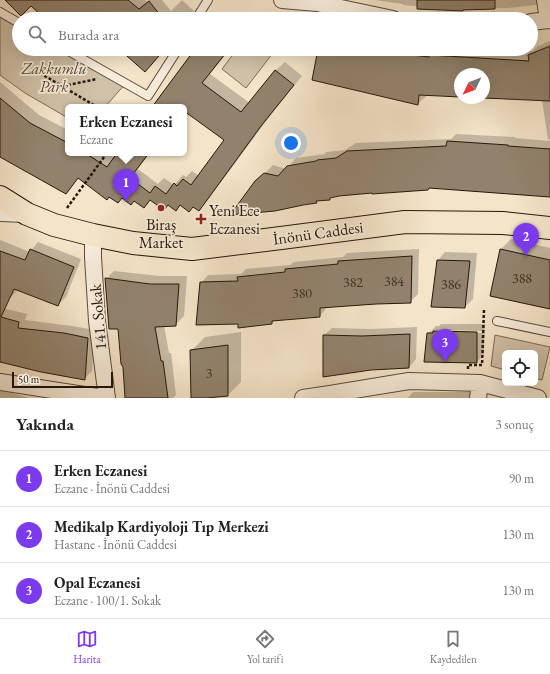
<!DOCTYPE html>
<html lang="tr">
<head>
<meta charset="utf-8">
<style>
  :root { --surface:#fff; --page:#f6f6f6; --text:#222; --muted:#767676; --line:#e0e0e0; --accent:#7c3aed }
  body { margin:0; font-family:"EB Garamond",serif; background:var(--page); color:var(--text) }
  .controls { position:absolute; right:12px; bottom:12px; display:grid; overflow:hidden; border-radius:6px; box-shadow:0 4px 16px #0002 }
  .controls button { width:36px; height:36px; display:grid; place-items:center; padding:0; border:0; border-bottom:1px solid var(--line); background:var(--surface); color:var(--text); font:20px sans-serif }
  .compass { position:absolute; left:454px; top:68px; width:36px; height:36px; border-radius:50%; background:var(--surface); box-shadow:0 4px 16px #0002; rotate:227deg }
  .scale { position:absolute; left:12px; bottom:10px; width:101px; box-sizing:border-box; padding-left:4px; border:2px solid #27180a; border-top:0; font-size:11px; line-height:14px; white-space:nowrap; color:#27180a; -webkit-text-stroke:3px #f8eddc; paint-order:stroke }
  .you { position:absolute; left:291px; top:143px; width:14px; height:14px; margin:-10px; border:3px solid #fff; border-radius:50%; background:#1a73e8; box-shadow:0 0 0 6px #1a73e833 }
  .badge { display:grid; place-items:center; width:26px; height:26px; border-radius:50%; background:var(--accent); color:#fff; font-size:13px; font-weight:700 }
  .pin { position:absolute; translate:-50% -33px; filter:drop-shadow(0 1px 2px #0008) }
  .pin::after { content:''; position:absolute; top:21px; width:14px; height:12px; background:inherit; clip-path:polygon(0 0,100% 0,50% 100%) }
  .popup { position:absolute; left:65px; top:104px; width:122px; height:52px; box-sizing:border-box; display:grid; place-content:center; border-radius:6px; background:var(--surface); filter:drop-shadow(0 1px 3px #0005); font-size:13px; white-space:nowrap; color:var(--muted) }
  .popup b { font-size:15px; color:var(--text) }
  .popup::after { content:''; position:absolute; left:50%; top:100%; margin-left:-8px; border:8px solid transparent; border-top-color:var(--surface) }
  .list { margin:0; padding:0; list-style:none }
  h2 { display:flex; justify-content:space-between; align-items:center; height:52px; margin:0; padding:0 16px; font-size:17px }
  h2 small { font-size:13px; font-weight:400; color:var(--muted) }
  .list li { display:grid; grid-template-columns:26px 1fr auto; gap:12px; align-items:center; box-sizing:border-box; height:56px; padding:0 16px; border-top:1px solid var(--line) }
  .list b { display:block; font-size:15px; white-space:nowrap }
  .list p { margin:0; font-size:13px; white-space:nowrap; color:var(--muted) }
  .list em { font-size:13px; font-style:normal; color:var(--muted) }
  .icon { flex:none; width:22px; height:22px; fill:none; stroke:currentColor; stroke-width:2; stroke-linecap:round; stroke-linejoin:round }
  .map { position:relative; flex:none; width:550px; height:398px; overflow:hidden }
  .search { position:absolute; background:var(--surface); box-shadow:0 4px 16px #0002; left:12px; right:12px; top:12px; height:44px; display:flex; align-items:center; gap:10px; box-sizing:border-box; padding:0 14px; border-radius:22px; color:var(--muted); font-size:15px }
  .sheet { height:220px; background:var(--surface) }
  nav { display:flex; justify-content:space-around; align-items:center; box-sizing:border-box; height:56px; border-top:1px solid var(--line); background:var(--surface); font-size:11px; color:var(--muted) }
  nav a { display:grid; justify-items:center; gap:2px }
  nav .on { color:var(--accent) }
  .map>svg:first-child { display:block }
</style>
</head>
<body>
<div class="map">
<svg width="550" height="398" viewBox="0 0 550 398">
  <rect width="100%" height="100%" fill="#f4e4c9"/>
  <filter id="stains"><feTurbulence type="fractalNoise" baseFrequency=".005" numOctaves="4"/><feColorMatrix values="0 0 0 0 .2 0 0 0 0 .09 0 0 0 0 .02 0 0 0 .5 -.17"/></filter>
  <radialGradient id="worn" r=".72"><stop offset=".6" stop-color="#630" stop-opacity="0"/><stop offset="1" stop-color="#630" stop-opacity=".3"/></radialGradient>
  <path fill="#d1c1a9" stroke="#7c6c5a" d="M0,15l19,10v24h42l64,35 -20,23h-37v11l-43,-25 -25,-18z
    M237,49h39l-30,39 -24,-19z
    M495,335l55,12 -8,33 -7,-2v-25h-30v17l-14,-4z"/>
  <path fill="#0003" fill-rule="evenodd" d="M7,0h138l2,2 2,-2h13l9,11 11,-11 14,13 -5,6h-145l-15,-14z
    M375,0h166l-5,5 -29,3 -43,1 -1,1 -60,-5v-1z
    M231,13l9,2 5,4h-23z
    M550,41v98l-2,1 -6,-40 -58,-3v-23h-24v22l-33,-1 -9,9 -105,-25 6,-30h168l46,2 5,-5z
    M196,49h34l-20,25 40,29 26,-33 9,-8 17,14 -32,40 -63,85 -8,8 -6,-3 -12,-1 -5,5 -7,-6 -18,-5 -7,8 -9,-7 -12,-3 -5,5 -39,-24 -14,14 -65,-36v-74l39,33 29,15v23h39l8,5 4,-5h31l-12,16 20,15 6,-6 10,7 9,-10 3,2 6,-6 7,5 27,-36 -42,-30v-3h-31z
    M456,134l59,3v1l35,3v55l-120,-9 -2,2 -55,3 -42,5 -2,2 -11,1 -2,2 -51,-29 8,-8 13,4 10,-11 29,-4 1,-2 19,-2 11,-7 95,-4z
    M511,239l39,9v60l-49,-59z
    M0,240l30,12 8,-10 43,17 -15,38 -8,8 -41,-16 -1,3 -8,8 -8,-3z
    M419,249l-1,45 -8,8 -83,5 -7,9 -45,4 -4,3h-32l-38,-40 7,-8 33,-1 5,-5 44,-4 4,-3 49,-5 4,-4z
    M445,252l32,1 -4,46 -8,8 -27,-47z
    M114,271l45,5h28l-3,40 -9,9h-11l5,28h2l5,42 -3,3h-47l-7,-70 -13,-49z
    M3,308l24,6 -2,6 47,6 23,4 -3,41 -8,8 -84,-18v-50z
    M441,324h44l-1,30 -7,8 -49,-28 8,-8h3zM434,330l48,1v2l-48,-1z
    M417,327l-1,32 -7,8 -85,-32 8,-7 38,1z
    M241,332v50l-13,13 -36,3 -1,-47 14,-14z
    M0,389h2v1l27,8h-29z
    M413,392h59l-1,6h-63z"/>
  <path fill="#92826d" stroke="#27180a" d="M5,0h123l11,9 10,-8 14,18h-118l-14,-13 -10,10z
    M417,0h78v9l-32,1v1l-46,-2z
    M550,46v55l-66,-3v-24h-24v23l-41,-2 -1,10 -106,-25 6,-31h59l27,5 25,3v-2l100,6 -1,-6z
    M119,49h46l-20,23z
    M195,49h34l-27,34 39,29 34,-42 19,15 -33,41 -62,85 -6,-4 -4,5 -9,-7 -4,6 -8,-6 -4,5 -14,-10 -6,8 -10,-7 -3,4 -9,-7 -4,5 -9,-6 -2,3 -29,-22 -12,16 -66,-37v-59l30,25 38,20v10h17l22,14 10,-14h32l-19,25 20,15 5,-7 11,8 8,-11 3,3 6,-7 8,6 33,-45 -40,-29v-4h-32z
    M447,141l61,4v1l42,3v48l-121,-9 -1,2 -56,4v-1l-33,3 -9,2v2l-14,1 1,2 -14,2 -28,6 -45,4 25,-34 9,-8 14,3 9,-10 29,-5 1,-1 19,-2 11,-7 99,-5z
    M30,249l44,18 -16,39 -44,-17 -13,28 18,5 -1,6 46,5 24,5 -3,42 -44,-8 -41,-10v-111l25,9z
    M500,249l50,11v49l-60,-13z
    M412,256l-1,47 -35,1 -56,4v9l-48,4v3l-34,4v-4l-42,1 4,-43 38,-1 -1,-4 48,-5v-3l53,-5v-3z
    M437,260l33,1 -5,47 -34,-1z
    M105,278l45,6h29l-3,42 -21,1 6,34h2l5,37h-43l-2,-31 -2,-3 -3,-35h-9z
    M433,331l44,1v31l-53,-1 3,-29h6z
    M410,334l-1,34 -38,2 -48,7v-42l39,1z
    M228,345v51l-21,2h-16l-1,-48z"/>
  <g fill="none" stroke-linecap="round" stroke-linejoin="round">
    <defs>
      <path id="lane" d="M0,12l19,11
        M196,19l12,-19
        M65,49l83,47 30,-47
        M497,321l53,11"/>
      <path id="street" d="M282,0l35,3 76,16
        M545,0l3,20
        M531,22l19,-2
        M0,213l26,1
        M93,235v22l4,64 10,77
        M0,382l104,16
        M303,398l27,-4 79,-13 71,2 58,15
        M478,398l2,-15"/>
      <path id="primary" d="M0,197l27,17 27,11 39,10 40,8 59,6 89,-11 124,-16 98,1 47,5"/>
    </defs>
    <use href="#lane" stroke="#5a4b3a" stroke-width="10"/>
    <use href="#street" stroke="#5a4b3a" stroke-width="18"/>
    <use href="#primary" stroke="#27180a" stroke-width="24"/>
    <path stroke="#27180a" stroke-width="2.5" stroke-dasharray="3 2" stroke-linecap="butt" d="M40,73l57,34
      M63,86l34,-7
      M67,208l40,-55
      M468,369v-4h14l2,-55"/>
    <use href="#lane" stroke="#f8eddc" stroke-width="8"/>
    <use href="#street" stroke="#f8eddc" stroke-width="16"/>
    <use href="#primary" stroke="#f4e4c9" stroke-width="22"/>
  </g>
  <g fill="#8f2418" stroke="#f8eddc" stroke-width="1.5">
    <circle cx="161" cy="208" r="4"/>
    <path d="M199 213h4v4h4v4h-4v4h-4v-4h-4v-4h4z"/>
  </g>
  <g text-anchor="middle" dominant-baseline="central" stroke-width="3.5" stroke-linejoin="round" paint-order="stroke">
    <g font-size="14" fill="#423223">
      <text x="522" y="278">388</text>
      <text x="394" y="281">384</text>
      <text x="353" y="282">382</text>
      <text x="451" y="284">386</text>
      <text x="302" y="293">380</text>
      <text x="209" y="373">3</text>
    </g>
    <g font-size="16" font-style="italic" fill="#5a4b3a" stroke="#f8eddc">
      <text x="54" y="68">Zakkumlu<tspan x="54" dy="18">Park</tspan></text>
    </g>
    <g font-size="16" fill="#27180a" stroke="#f8eddc" text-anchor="start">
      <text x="209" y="210">Yeni Ece<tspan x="209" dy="18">Eczanesi</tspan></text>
      <text x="161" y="224" text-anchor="middle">Biraş<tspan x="161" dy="18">Market</tspan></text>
    </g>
    <g font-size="16" fill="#27180a" stroke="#f8eddc">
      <text transform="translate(318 233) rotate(-8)">İnönü Caddesi</text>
      <text transform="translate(98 317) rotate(-95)">141. Sokak</text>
    </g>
  </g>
  <rect width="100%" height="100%" filter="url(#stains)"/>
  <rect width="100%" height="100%" fill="url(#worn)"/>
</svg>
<div class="controls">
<button><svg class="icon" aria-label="locate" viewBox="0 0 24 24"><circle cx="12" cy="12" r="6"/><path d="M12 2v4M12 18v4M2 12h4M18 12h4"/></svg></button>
</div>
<svg class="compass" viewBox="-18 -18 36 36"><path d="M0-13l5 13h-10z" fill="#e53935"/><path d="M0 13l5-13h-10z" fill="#767676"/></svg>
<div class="scale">50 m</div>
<div class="you"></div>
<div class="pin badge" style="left:126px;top:202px">1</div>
<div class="popup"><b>Erken Eczanesi</b>Eczane</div>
<div class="pin badge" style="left:526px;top:256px">2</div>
<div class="pin badge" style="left:445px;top:362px">3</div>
<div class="search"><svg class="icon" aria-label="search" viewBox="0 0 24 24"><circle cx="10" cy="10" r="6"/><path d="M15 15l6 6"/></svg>Burada ara</div>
</div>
<section class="sheet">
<h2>Yakında<small>3 sonuç</small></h2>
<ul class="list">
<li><span class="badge">1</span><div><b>Erken Eczanesi</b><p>Eczane · İnönü Caddesi</p></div><em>90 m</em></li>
<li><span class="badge">2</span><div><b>Medikalp Kardiyoloji Tıp Merkezi</b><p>Hastane · İnönü Caddesi</p></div><em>130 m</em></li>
<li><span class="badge">3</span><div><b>Opal Eczanesi</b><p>Eczane · 100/1. Sokak</p></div><em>130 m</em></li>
</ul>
</section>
<nav>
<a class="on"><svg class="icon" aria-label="map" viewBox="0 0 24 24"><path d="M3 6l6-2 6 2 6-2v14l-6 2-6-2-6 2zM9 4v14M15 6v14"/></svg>Harita</a>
<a><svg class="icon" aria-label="directions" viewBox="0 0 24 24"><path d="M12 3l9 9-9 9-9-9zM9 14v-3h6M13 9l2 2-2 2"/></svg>Yol tarifi</a>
<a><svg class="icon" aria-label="saved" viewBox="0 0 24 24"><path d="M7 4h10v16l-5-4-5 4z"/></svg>Kaydedilen</a>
</nav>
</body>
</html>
